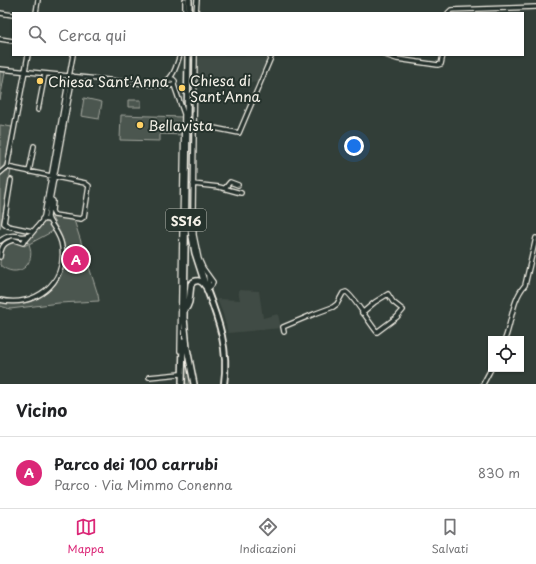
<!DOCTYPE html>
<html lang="it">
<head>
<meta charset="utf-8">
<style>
  :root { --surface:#fff; --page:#f2f2f2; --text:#202124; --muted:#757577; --line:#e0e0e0; --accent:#db2777 }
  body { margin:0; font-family:"Playpen Sans",sans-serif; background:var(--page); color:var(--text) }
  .controls { position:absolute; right:12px; bottom:12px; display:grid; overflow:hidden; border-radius:0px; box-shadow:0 1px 3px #0004 }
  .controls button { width:36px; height:36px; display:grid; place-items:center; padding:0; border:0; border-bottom:1px solid var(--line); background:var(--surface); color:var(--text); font:20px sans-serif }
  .you { position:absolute; left:354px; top:146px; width:14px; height:14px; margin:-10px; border:3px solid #fff; border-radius:50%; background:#1a73e8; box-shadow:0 0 0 6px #1a73e833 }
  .badge { display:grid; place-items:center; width:26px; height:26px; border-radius:50%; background:var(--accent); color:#fff; font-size:13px; font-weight:700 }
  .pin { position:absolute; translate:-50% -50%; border:2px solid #fff; box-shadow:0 1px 4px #0006 }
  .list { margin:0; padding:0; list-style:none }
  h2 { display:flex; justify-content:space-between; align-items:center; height:52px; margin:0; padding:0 16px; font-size:17px }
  h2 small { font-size:13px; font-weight:400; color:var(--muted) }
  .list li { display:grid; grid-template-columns:26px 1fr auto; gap:12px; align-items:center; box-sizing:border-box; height:72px; padding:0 16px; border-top:1px solid var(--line) }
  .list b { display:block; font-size:15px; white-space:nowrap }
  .list p { margin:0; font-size:13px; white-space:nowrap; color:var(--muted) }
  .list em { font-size:13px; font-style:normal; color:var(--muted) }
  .icon { flex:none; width:22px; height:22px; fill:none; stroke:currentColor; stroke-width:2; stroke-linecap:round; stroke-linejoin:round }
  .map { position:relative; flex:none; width:536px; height:384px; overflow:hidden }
  .search { position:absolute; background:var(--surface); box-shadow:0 1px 3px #0004; left:12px; right:12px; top:12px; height:44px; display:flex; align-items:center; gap:10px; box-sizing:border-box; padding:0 14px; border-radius:0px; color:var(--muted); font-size:15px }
  .sheet { height:124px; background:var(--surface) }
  nav { display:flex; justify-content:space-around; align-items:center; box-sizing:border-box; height:56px; border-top:1px solid var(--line); background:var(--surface); font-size:11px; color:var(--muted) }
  nav a { display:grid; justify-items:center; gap:2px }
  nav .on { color:var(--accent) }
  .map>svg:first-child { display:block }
</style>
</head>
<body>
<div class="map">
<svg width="536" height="384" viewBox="0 0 536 384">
  <rect width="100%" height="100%" fill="#323e38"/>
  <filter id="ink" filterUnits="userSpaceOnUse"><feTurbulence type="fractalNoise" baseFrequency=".025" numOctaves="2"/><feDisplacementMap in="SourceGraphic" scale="8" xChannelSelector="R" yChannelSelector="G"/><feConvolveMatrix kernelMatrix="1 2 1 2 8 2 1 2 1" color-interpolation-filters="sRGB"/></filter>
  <g filter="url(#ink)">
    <path fill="#404b44" d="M197,55h65l8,1 -11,27 -62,-6z
      M238,290l21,1 4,27 15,-4 3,14 -53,5 -5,-19 -6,-15 23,1z"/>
    <path fill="#4c564f" stroke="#a0a49c" d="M0,72h5l-5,28z
      M84,98l18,4 -3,17 -18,-3z
      M128,100h13v7h-13z
      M121,115l61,2v18l-22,-1v7l-40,-1z
      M0,125l12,2 -6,35 -6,9z
      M11,170l-11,59v-53l6,-5z
      M51,213l3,3 20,4 24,75 1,6 -40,2 -49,6 -10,-3v-4c37,9 72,-19 64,-58 -2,-12 -11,-20 -13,-31z
      M46,222l4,1 5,7 -26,14c8,21 -12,36 -29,21 0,-8 3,-26 16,-23 4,1 6,1 8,4l4,-2v-4l13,-16z
      M184,345l7,39h-7z"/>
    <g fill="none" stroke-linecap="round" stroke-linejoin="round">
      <defs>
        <path id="minor" d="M0,13l13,2
          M36,13l2,-13
          M185,13v-13
          M196,13l1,-13
          M448,13l3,-3 85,-3
          M0,39l13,2
          M195,55l-2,156 1,24 5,24 4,9 10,14 -1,3 -5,5
          M385,55l12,4 41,6 3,-1 2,-9
          M0,69l167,17 7,-1
          M170,79h3l2,2 -1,4 10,29 -4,237
          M160,83c13,-1 16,-17 20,-28
          M38,110l7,-36
          M194,124l45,9 33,-78
          M7,167l21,-112
          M29,172l5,-26
          M0,173l7,-6 78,16 4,3 -5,31 -3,2 -27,-4 -2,-4 1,-10 -4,-3 -2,1
          M11,180l-7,43 4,3 24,5
          M193,184l26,3 22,6
          M225,188l5,-6 8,3
          M49,220l-1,-3 2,-17 23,-124
          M26,240l16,-19 2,-5 29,-161
          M0,241c14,-11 19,-1 29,-6
          M0,257c1,-9 3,-15 14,-17l9,3 2,-4
          M208,275l1,12
          M0,300c34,8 67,-16 62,-53 -1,-11 -8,-18 -13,-27l-7,-1
          M284,332l-1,-5 31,-13 19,-7 4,-3 6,-11 3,-1c6,2 24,32 31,40l20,-15 6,-7 -10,-8 -5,-8 -13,8 -13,11
          M505,339c7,-18 7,-39 20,-54l11,-47
          M149,377l31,-3
          M483,384l8,-15"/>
        <path id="major" d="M207,290c12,31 22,60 17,94"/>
        <path id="highway" d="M189,13v-13
          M188,55l-4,263 3,30 7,36
          M189,217l2,3v11l4,22 12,37
          M187,307l2,-5 2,-18c5,-5 11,-4 14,2
          M182,384l1,-43"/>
      </defs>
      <use href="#minor" stroke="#f4f1e8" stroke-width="6"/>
      <use href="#major" stroke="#f4f1e8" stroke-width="8"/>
      <use href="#highway" stroke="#f4f1e8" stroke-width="8"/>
      <use href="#minor" stroke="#26332d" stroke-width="3.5"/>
      <use href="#major" stroke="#26332d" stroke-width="4.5"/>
      <use href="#highway" stroke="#26332d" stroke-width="5"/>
    </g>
  </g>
  <g fill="#ffd166" stroke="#26332d" stroke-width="1.5">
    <circle cx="40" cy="81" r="4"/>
    <circle cx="182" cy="88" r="4"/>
    <circle cx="140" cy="125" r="4"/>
  </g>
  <g text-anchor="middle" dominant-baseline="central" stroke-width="4" stroke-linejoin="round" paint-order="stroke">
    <rect fill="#26332d" stroke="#b6b8b0" stroke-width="1" x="166" y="209" width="40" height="22" rx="3"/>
    <g font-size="13" font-weight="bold" fill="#f4f1e8">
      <text x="186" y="220">SS16</text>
    </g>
    <g font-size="14" fill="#f4f1e8" stroke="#26332d" text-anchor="start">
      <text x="190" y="80">Chiesa di<tspan x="190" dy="16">Sant'Anna</tspan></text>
      <text x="48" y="81">Chiesa Sant'Anna</text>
      <text x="148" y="125">Bellavista</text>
    </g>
  </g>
</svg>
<div class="controls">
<button><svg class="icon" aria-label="locate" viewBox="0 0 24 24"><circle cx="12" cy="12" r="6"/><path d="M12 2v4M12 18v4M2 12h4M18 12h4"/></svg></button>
</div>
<div class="you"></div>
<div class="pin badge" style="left:76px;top:259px">A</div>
<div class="search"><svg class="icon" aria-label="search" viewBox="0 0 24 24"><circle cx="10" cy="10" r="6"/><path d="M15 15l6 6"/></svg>Cerca qui</div>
</div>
<section class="sheet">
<h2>Vicino<small></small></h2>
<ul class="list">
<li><span class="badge">A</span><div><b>Parco dei 100 carrubi</b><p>Parco · Via Mimmo Conenna</p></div><em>830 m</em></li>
</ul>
</section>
<nav>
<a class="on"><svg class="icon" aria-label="map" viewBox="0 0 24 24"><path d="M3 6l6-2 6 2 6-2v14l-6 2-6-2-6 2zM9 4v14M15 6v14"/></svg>Mappa</a>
<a><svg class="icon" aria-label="directions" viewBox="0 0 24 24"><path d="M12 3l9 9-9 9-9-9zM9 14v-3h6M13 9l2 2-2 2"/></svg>Indicazioni</a>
<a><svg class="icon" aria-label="saved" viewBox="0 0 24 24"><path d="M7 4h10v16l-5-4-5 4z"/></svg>Salvati</a>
</nav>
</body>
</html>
